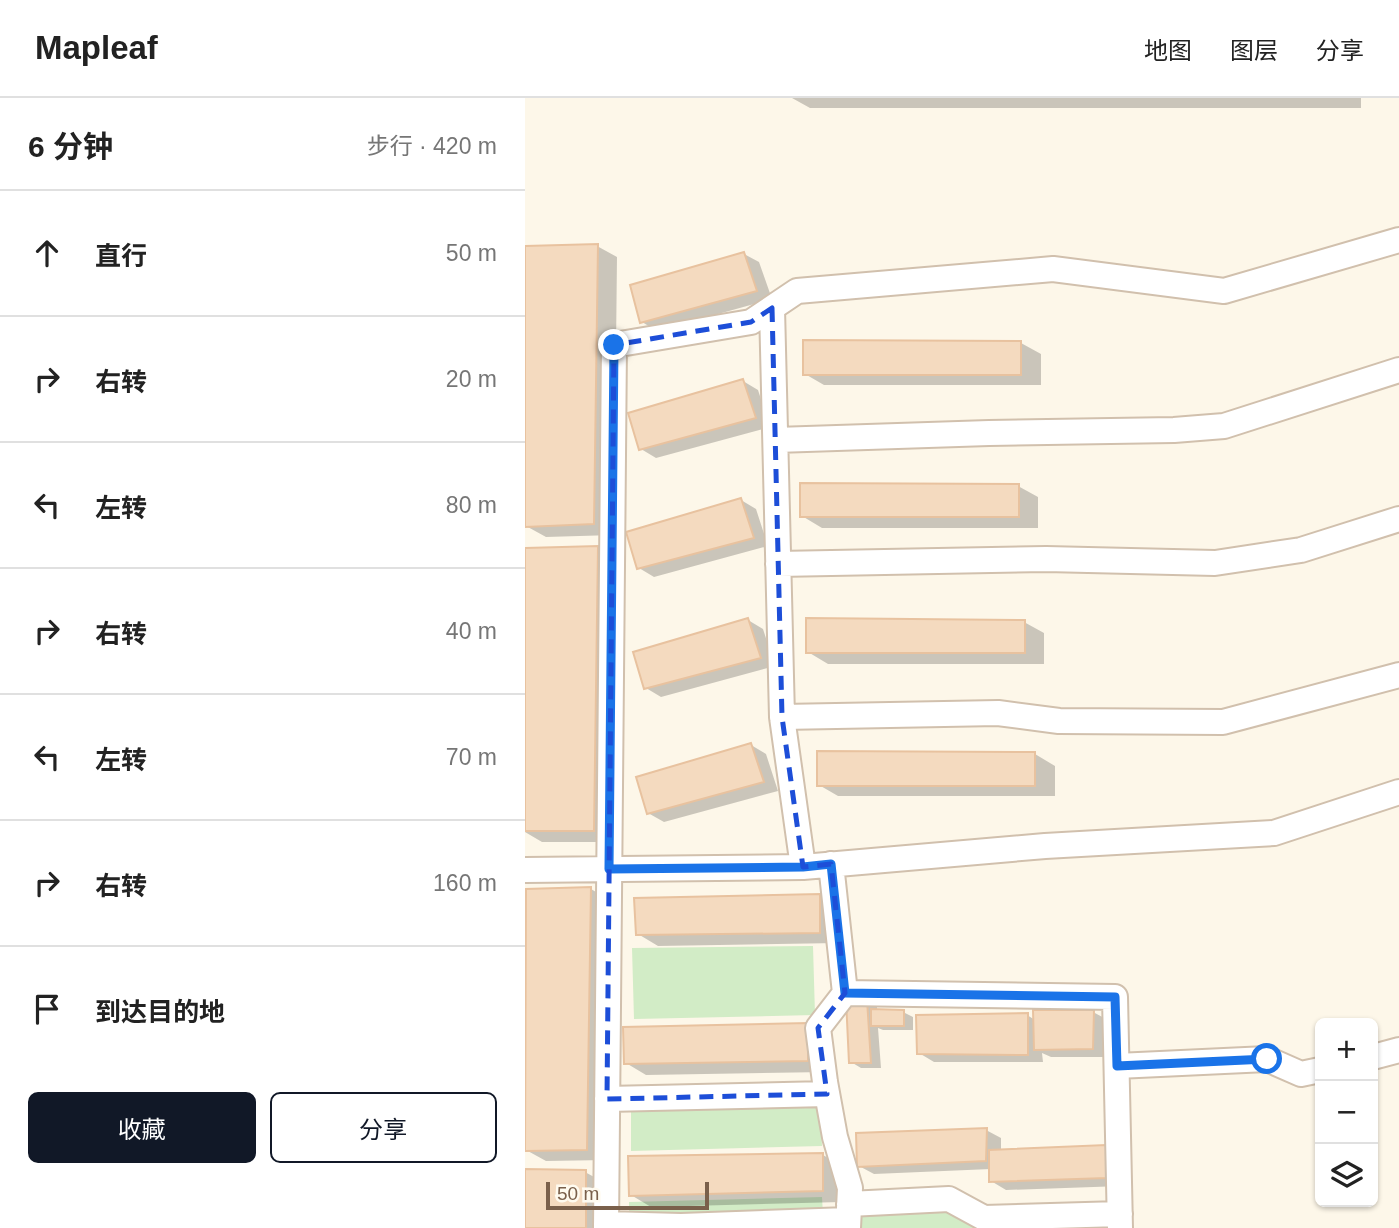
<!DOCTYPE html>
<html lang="zh">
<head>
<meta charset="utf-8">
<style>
  :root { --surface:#fff; --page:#f6f6f6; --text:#222; --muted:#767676; --line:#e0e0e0; --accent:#111827 }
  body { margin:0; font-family:Helvetica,"Noto Sans SC",sans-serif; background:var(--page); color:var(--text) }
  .controls { position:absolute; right:21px; bottom:21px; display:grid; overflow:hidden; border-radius:10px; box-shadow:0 2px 5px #0004 }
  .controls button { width:63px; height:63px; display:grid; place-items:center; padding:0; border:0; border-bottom:2px solid var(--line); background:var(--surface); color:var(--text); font:35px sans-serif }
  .scale { position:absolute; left:21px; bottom:18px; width:163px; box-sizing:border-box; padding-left:7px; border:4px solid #7a604b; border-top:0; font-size:19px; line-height:24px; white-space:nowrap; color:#7a604b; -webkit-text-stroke:5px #fffbf0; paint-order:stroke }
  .stop { position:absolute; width:21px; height:21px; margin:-16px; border:5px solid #1a73e8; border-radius:50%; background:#fff }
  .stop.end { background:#1a73e8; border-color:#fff; box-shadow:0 2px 7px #0008 }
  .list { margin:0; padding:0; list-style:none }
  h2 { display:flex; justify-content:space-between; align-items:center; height:91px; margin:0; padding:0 28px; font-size:30px }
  h2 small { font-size:23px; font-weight:400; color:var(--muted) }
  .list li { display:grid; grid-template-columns:46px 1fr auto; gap:21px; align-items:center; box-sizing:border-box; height:126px; padding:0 28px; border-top:2px solid var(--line) }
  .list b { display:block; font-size:26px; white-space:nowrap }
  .list em { font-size:23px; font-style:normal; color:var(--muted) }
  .actions { display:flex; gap:14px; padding:21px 28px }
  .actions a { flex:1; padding:16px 0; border:2px solid var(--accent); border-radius:10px; text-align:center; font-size:24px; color:var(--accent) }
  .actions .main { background:var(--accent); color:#fff }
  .icon { flex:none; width:38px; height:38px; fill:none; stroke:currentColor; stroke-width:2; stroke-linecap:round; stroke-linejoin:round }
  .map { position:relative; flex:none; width:874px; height:1130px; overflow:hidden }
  header { display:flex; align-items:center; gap:42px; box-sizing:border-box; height:98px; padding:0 35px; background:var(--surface); border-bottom:2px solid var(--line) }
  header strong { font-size:33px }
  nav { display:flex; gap:38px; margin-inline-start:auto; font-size:24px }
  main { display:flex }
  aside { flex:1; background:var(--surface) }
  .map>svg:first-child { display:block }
</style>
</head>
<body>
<header>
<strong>Mapleaf</strong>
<nav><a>地图</a><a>图层</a><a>分享</a></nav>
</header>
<main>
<aside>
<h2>6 分钟<small>步行 · 420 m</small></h2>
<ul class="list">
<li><svg class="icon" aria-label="ahead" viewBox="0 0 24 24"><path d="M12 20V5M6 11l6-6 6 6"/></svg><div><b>直行</b></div><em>50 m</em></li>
<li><svg class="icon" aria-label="right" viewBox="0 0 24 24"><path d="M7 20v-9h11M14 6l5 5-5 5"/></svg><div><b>右转</b></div><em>20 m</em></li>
<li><svg class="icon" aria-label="left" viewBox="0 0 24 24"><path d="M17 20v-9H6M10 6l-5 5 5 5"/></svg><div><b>左转</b></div><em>80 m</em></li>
<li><svg class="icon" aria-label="right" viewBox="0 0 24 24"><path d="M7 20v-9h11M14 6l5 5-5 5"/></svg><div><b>右转</b></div><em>40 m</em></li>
<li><svg class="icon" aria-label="left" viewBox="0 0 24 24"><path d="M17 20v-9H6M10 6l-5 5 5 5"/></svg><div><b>左转</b></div><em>70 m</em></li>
<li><svg class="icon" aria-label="right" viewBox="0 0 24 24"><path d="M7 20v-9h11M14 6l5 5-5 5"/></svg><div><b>右转</b></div><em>160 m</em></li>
<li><svg class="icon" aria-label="arrive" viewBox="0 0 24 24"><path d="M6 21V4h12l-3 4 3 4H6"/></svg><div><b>到达目的地</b></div></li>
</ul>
<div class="actions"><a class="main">收藏</a><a>分享</a></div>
</aside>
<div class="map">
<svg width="874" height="1130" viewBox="0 0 874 1130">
  <rect width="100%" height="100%" fill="#fdf7e9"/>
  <path fill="#d2ecc6" d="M288,848l2,69 -181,4 -2,-71z
    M295,1005l2,43 -191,5v-44z
    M297,1099l1,18 -194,4v-17z
    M420,1110l160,14 1,6h-249l-1,-16z"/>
  <path fill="#0003" d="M267,0h569v10h-551z
    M72,148l20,11 -3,278 -68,2 -20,-11z
    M219,156l15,8 13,37 -115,32 -15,-9z
    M496,245l20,11v31h-217l-19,-11z
    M218,283l15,9 12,37 -114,31 -15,-9z
    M493,388l20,11v31h-216l-20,-12z
    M216,402l15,9 12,37 -114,31 -15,-9z
    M73,450l20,12 -4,282h-72l-17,-10v-283z
    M223,522l15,9 12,37 -114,31 -15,-9z
    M499,524l20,11v31h-216l-20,-12z
    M226,647l15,9 12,37 -114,31 -16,-9z
    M510,656l20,12v30h-217l-19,-11z
    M66,791l20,12 -4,259 -61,1 -20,-11z
    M294,798l20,12v35l-181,3 -20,-12z
    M342,902l10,6v5l26,1 10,5v13h-30l-5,-2 3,40h-20l-10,-6z
    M568,914l15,8v37h-57l-9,-4 1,9h-109l-15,-9 108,-38 8,5z
    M302,938v36l-181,3 -20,-12z
    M461,1032l15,8v13l105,-4 16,39 -116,4 -15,-9v-12l-117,5 -15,-8z
    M298,1057l19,11v36l-191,5 -20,-12z
    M60,1074l20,11v45h-80z"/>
  <path fill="#f4dabf" stroke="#e8c29f" stroke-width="2" d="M73,146l-4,280 -69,3v-281z
    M219,154l13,39 -117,32 -10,-38z
    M278,242l218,1v34h-218z
    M218,281l13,39 -117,32 -11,-37z
    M275,385l219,1v33h-219z
    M216,400l13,40 -117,31 -11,-37z
    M73,448l-4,285h-69v-283z
    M223,520l13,40 -117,31 -11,-37z
    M281,520l219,2v33h-219z
    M226,645l13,39 -117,32 -11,-37z
    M292,653l218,1v34h-218z
    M66,789l-4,263 -62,1 1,-262z
    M295,796v39l-184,2 -2,-37z
    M321,901h21l4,64h-22z
    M346,911l33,1v16h-33z
    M508,912h61l-1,39 -59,1z
    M503,915v42l-111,-1 -1,-39z
    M283,925v38l-184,3 -1,-37z
    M462,1030l-1,33 -129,6 -1,-34z
    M581,1047l1,33 -118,4v-32z
    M298,1055v38l-194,5 -1,-40z
    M0,1071l61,1v58h-61z"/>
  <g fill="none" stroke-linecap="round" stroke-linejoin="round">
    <defs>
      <path id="street" d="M247,210l10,409 21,150
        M251,342l213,-7 185,-3 50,-4 175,-56
        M253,466l268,-5 169,4 86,-13 98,-31
        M257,619l216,-4 61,8 164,1 176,-47
        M306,766l14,129 270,4 5,231
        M0,772l278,-3 242,-21 229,-13 125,-41
        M320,895l-27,35 7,54 10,55 15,51 -2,40
        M848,959l26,-7
        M592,968l150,-7 34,15 19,-4
        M82,1001l220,-5
        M324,1106l100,-5 35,19 136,-4
        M81,1126l75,2 167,-6
        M81,1130l8,-883 137,-23 46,-31 256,-22 171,22 175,-51"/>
    </defs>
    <use href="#street" stroke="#d1c0ad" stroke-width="28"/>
    <use href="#street" stroke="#fff" stroke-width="24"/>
  </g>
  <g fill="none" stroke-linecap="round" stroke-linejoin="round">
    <path stroke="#1a73e8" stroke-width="9" d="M89,247l-5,524 194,-2 28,-3 14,129 270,4 2,69 150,-7"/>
  </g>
  <path fill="none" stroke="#1d4ed8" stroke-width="5" stroke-dasharray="14 9" stroke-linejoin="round" d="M247,210l10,409 21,150 28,-3 14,129 -27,35 9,66 -220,5 7,-754 137,-23z"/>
</svg>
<div class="controls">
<button>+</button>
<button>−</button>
<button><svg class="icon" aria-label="layers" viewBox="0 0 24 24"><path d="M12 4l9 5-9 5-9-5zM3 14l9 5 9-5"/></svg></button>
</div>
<div class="scale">50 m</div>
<div class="stop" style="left:742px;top:961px"></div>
<div class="stop end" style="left:89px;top:247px"></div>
</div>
</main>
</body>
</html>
